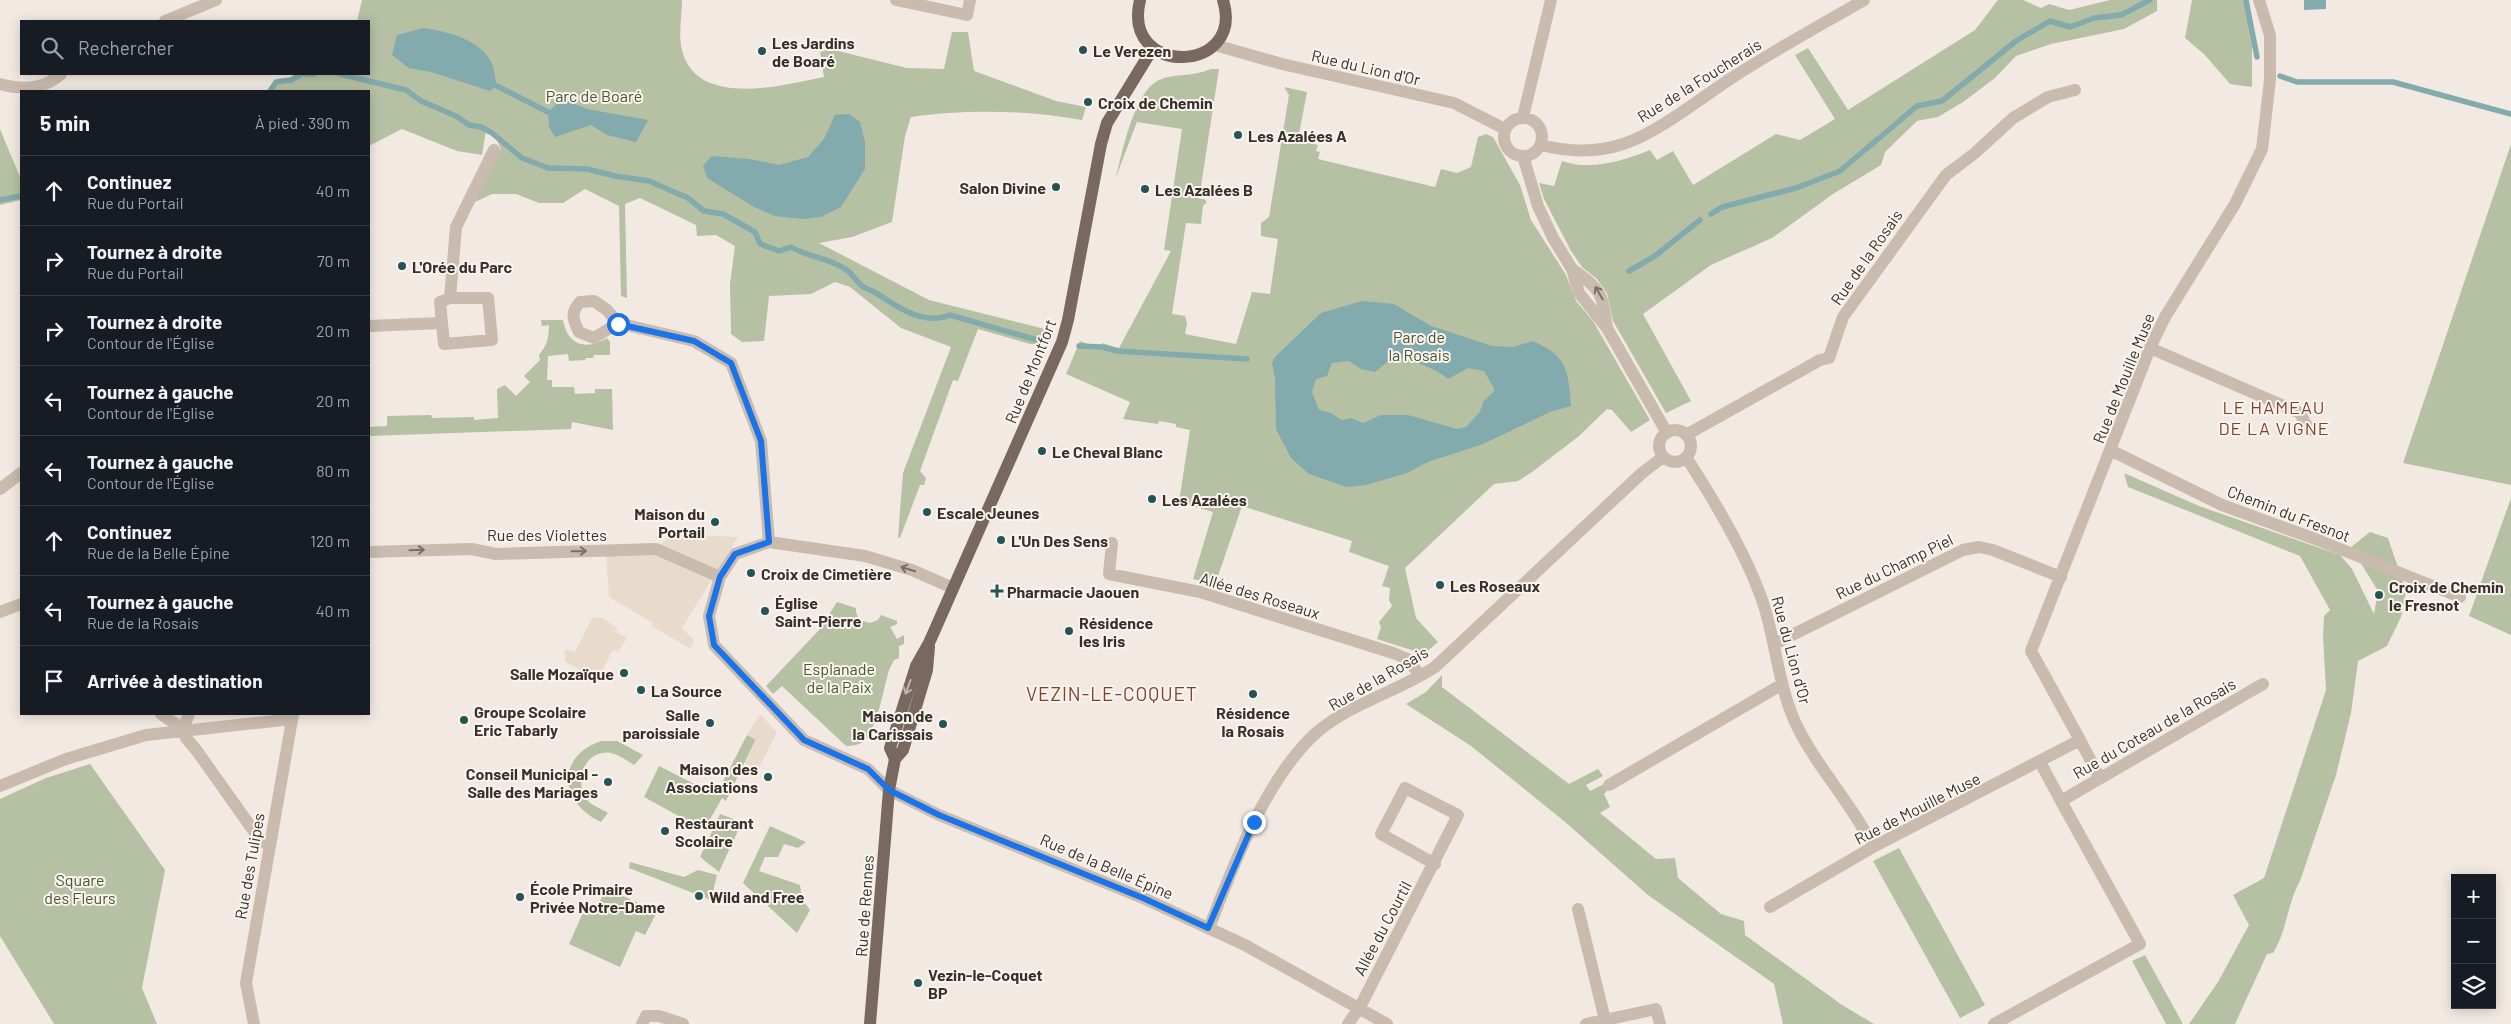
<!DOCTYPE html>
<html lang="fr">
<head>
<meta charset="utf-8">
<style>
  :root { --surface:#171b24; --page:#20242c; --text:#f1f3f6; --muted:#9ea1a6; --line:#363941 }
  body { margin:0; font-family:Barlow,sans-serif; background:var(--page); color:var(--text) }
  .controls { position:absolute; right:15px; bottom:15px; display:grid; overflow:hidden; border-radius:0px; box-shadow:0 2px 12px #0003 }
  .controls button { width:45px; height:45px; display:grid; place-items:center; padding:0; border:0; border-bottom:1px solid var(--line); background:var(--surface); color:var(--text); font:25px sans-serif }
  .stop { position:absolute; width:15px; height:15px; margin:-11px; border:4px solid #1a73e8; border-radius:50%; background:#fff }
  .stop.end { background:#1a73e8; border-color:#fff; box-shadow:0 1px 5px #0008 }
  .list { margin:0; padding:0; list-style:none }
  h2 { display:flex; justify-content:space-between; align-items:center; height:65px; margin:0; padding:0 20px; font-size:21px }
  h2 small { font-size:16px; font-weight:400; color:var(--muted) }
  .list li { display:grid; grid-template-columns:32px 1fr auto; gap:15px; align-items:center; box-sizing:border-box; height:70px; padding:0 20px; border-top:1px solid var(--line) }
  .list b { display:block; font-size:19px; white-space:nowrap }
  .list p { margin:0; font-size:16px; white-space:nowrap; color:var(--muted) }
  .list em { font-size:16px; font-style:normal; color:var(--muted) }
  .icon { flex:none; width:28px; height:28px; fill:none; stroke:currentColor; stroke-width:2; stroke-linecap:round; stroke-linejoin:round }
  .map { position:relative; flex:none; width:2511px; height:1024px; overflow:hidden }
  .search { position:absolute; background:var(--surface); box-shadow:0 2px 12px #0003; left:20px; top:20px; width:350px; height:55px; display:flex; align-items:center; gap:12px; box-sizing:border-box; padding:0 18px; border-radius:0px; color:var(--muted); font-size:19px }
  .panel { position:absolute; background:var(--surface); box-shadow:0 2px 12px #0003; left:20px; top:90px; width:350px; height:625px; border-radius:0px }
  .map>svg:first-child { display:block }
</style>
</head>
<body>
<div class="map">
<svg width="2511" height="1024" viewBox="0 0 2511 1024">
  <rect width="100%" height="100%" fill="#f2eae2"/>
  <path fill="#b6c0a3" d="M362,0h320c0,15 -4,35 0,50 14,59 102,35 142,27l-4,-25 10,-3 77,19 37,1 8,-37h16l6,39 82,30 30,6 -4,13c-52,-10 -118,-11 -171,-3l-6,19 -13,86 -40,15 -33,6 110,57 116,29 -5,15h-10l-52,-15 -20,52 -5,-1 -33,91 6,7 -2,7h-4l-20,53 -2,-1 5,-64 48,-126 -50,-19 -51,-41 -15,-5 -24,12 -42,2 -5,45 -22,1 -11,-8 -1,-50 5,-38 -19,-11 -19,1 -1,-11 -56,-27 -15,6 2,94 -6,-2 -2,-90 -34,-17 -22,14h-24l-23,-9h-24l-19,9 28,-54 -6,-13 -9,-6 -4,25 -25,-4 -55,-22 -33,17v-55h-99l6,-9 15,-2 11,-6h67v-53h-12z
    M1998,0h25l18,8 8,-4 20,6 41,-10h47v11l-33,18 -73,15 -35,12 -21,22 -32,24 -25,15 -21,4 -32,31 -4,13 -48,29 -61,44 -61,27 -68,49 48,87 -25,12 -53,-92 -6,-28 -10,-14 -15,-12 -11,-16 -27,-52 -5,-16 15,3 8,-25c29,10 60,0 88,-11l7,10 16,-9 20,34 83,-51 24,6 35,-21 -40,-64 13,-7 40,62 127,-80z
    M2192,0h54l6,43v44l-22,-3 -26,-30 -19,-16z
    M1211,69h8l-20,130h5l3,3 -4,4 -2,18 -15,-1 -14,91 13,2 2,7 -2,11 51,10 16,-52 18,2 8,-55 -17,-3v-13l8,-6 20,-122 -5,-8 23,5 -9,47 20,6 -2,6 4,1 -2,7 117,28 6,-18 16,4 14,-6 7,-30 8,-3 7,3 27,48 11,35 35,55 10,26 17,20 57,99 -19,12 -19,-22 -5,-1 -28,27 -47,36 -14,9 -24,3 -89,84 11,50 22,24 -14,12 -47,-15 4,-12 -2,-5 13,-16 -3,-6 1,-12 -8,-2 7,-20 -40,-14 3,-11 -110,-35 -27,79 -22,-6 20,-67 -34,-10 11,-72 -14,-3v-3l-17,-3 -1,3 -35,-5 7,-17 -64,-28 14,-33 21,8 1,-6 17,5 52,-97 -7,-1 18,-121 -45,-7 -21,55c6,-24 18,-86 43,-97 16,-7 34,-3 52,-11z
    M0,129l20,48 1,23 -21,5z
    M2511,144v341l-108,-22z
    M541,320h22c4,25 23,31 44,18l3,4v13h-16l-1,3h-7l-1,2 -16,1 -1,-7 -20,2 -1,24h5v7h22l1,7 20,-1v-4h17l1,41 -41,-8 -1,7 -202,7v-9l18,-1v-10l44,-1 1,3 42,-1v3l24,-2 -1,-29 8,-4 11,11 14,-14 -6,-6 16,-16 -1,-5c8,-10 10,-17 10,-30l-7,1z
    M2124,473l75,33 141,49 12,14 22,45 4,-23 -27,-44 19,-15 18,6 18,53 -5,26 -14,29 -29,15 -7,52 -15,62 -36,106c-13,23 -13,50 -27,72l-6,1 -32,70h-46l29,-42 31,-57 -16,-30 31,-17 62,-188 -3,-54 1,-20 6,-6 -30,-54 -172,-69z
    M2511,498v137l-42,-19z
    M837,602l19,6v4l3,8 11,3 8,-3 3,-5 16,6v3l-7,3 7,12 7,-4v9l-5,2v12l-5,2 -5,10c-5,17 -12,59 -25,71 -5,4 -11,5 -18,5l-64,-60 -9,8 -7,-8 54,-57z
    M1442,675v12l127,97 29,-15 5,7 -17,9 4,6 16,-8 4,5 -6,6 6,13 -10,6 56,46 19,-1 3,20 43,36 23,7 1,14 97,70 32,19h-91l-9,-40 -126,-89 -84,-74 -93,-75 -65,-42 20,-12z
    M747,735l9,4 -30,62 -4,-3 -18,32 -60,-33 15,-31 57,29z
    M601,741h16l26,14 -9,10c-9,-6 -21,-15 -32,-12 -21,4 -27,33 -14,48 5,5 14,8 20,12l-7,9c-41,-19 -46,-65 0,-81z
    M90,764l75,106 -23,118 15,36h-103l-54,-88v-137l46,-21z
    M720,814l22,8 -23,50 -19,-15z
    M770,826l36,16 -8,6 -14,-4 -6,13h-13l-6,14 41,14 2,14 8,11 -13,23 -54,-50z
    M1899,848l86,157 -25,13 -87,-157z
    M630,862l54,15 14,-7 19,5 -6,25 -82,-32z
    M606,888l51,24 -12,23 -9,-4 -16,36 -51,-23 16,-36 10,4z
    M2145,955l38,69h-17l-34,-63z"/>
  <path fill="#e8dbcb" d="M671,534l67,3 -56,91 12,12 -3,9 -40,-23 2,-3 -44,-26 -3,-41 46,-2z
    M592,618h11l15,11 -2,3 11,6 -9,14 -5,-2 -16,30 -32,-19v-12l10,3z
    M760,714l17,18 -19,38 -13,-7 11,-23 -9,-5z"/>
  <path fill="#83aaac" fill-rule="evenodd" d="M2304,0h22v9l-22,1z
    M424,28c23,4 53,10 66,32 4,6 5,18 7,26l-7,5 -59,-19 -22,-4 -17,-13 5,-20z
    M562,99l25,10 61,11 -12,22 -29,-7 -16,-10 -36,12 -6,-10 -1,-15z
    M849,114l11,8 5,20v27l-24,38 -20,10 -18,2 -28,-3 -21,-9 -47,-29 -4,-12 9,-10 37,3 30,6 29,-8 16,-18 11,-24z
    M1362,301l32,3 37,22 61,20 21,1 20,-6c35,16 35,29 38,65l-21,6 -67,32 -55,18 -21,11 -41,12 -19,2 -38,-13 -18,-16 -15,-29 -1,-51 -3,-15 3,-6 46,-44zM1406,358c16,8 28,9 42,21l20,-11 16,3 11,19 -12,12 -3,10 -14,15 -9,2 -49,-14h-27l-18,8 -12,-5 -9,2 -11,-7 -12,-3 -7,-18 4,-13 11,-3 5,-13 17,-2 12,8 14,3 16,-13z"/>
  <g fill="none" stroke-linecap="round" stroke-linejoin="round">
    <path stroke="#83aaac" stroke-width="5.5" d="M2246,0l11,57
      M306,74h8
      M340,74l66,16 15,11 35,15 13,9 12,2 11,6 30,25 26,10 39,1 28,7 34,5 39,17 16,13 19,3 32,18 5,12 19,7 12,-4c17,10 38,11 54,22 7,4 11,12 17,17 4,3 9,4 14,7 22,14 47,33 74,22l87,25
      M2280,76l17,6h96l118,32
      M497,86l51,26
      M270,91l6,-9 15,-2 11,-6
      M0,200l21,-4
      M1711,214l11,-7 74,-19 44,-17 77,-65 25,-5 74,-60 34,-20 20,6 24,-9 27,-3 29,-15
      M1629,271l26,-15 45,-36
      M1079,346l23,1 15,4 130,8"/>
    <path stroke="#c9bbae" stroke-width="12" d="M896,0l71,15 3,-15
      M165,21l51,-21
      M1215,45l67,19 172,39 51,26
      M0,84c22,6 43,6 61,-10
      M1523,117l28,-117
      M1504 137a19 19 0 1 1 38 0a19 19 0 1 1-38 0Z
      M1541,145c28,7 55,8 82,-1 34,-11 77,-45 107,-65 43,-28 89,-53 134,-79
      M1523,156l15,50 15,32 19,31 7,24 28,35 60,105
      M1572,269c30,21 30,24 35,59
      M450,298h38l4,42 -48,4 -4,-42z
      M450,298l6,-71 38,-77
      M618,323l-24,15 -15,-6c-6,-12 -9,-19 1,-30l14,-1 13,9 11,13 76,18 37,22 30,78 8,101
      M369,326l72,-3
      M2150,348l150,65 9,17
      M1659 446a16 16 0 1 1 32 0a16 16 0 1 1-32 0Z
      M1686,435l134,-75 9,-2 14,-41 103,-142 29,-22 38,-35 35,-21 27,-7
      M2110,450l112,55 96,35 142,57
      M1686,457c28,43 64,103 79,152 11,37 14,77 30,113 21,45 57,81 78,125
      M0,489l21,-16
      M1112,543l-3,31 91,18 193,61 15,6 12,17
      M369,552l102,-3 25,5 160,-5 64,28
      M953,588l-41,-18 -47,-14 -96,-14 -34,12 -15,23 -11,39 5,29 90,95 64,29 21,21 50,25 204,83 102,47 142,79
      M0,612l21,-8
      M1774,644l189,-94 16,-3 14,3 68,27
      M161,714l22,15 3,9 11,13 61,86 11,9
      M183,729l6,-15
      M2080,740l20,38
      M2040,762l21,39
      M1609,785l172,-100
      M0,786l66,-27 80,-24 146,-16
      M1770,907l103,-60 207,-107 -49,-89 119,-303 15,-31 70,-113 27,-55 8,-69v-45l-11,-35
      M1578,909l27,111
      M1209,928c24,-62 57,-150 107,-195 31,-28 83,-42 119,-66l207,-194 21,-16
      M254,1024l-8,-41 47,-269
      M642,1024l4,-8h13l24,8
      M1348,1024l12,-17 98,-192 -53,-27 -24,46 54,30
      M1586,1024l70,-15 4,15
      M1994,1024l146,-80 -79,-143 202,-117"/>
    <path stroke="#79685f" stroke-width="12" d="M1140,0c-19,78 106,74 83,0
      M895,759l-5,-11 26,-82 13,-23 133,-301 6,-22 33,-176 6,-21 46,-75
      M870,1024l19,-234 6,-31 8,-9 24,-80 2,-23"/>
  </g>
  <defs><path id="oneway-shaft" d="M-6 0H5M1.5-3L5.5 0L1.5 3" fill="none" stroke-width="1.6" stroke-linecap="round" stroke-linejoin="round" transform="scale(1.25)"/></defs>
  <g stroke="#7a6f66">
    <use href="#oneway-shaft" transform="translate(1599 293) rotate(-120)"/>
    <use href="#oneway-shaft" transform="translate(417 550) rotate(-2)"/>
    <use href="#oneway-shaft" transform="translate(579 551) rotate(-1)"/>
    <use href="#oneway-shaft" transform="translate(908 569) rotate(-163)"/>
  </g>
  <use stroke="#bfb5ae" href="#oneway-shaft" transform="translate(908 687) rotate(110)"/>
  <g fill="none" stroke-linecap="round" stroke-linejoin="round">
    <path stroke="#1a73e8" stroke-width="6" d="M618,324l76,17 37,22 30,78 8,101 -34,12 -15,23 -11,39 5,29 90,95 64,29 21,21 50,25 204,83 65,30 46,-106"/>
  </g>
  <g fill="#255357" stroke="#f9f4ee" stroke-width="2">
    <circle cx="1083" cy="50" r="5"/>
    <circle cx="762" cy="51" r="5"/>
    <circle cx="1088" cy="102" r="5"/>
    <circle cx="1238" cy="135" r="5"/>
    <circle cx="1056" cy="187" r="5"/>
    <circle cx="1145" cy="189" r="5"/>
    <circle cx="402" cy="266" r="5"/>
    <circle cx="1042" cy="451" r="5"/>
    <circle cx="1152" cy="499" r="5"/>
    <circle cx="927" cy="512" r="5"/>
    <circle cx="715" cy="522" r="5"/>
    <circle cx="1001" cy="540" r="5"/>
    <circle cx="751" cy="573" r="5"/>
    <circle cx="1440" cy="585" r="5"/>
    <path d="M994.5 583.5h5v5h5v5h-5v5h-5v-5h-5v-5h5z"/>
    <circle cx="2379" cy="595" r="5"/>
    <circle cx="765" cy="611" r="5"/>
    <circle cx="1069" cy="631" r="5"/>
    <circle cx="624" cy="673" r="5"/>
    <circle cx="641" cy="690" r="5"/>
    <circle cx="1253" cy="694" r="5"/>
    <circle cx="464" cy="720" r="5"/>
    <circle cx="710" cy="723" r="5"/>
    <circle cx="943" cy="724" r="5"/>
    <circle cx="768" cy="777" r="5"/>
    <circle cx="608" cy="782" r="5"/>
    <circle cx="665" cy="831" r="5"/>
    <circle cx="699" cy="896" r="5"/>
    <circle cx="520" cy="897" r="5"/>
    <circle cx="918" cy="983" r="5"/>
  </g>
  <g text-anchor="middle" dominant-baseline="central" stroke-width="4" stroke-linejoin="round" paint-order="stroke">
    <g font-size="16" font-weight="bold" fill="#39302c" stroke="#f9f4ee" text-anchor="start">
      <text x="772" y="42">Les Jardins<tspan x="772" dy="18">de Boaré</tspan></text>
      <text x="1093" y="50">Le Verezen</text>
      <text x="1098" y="102">Croix de Chemin</text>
      <text x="1248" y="135">Les Azalées A</text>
      <text x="1046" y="187" text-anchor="end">Salon Divine</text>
      <text x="1155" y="189">Les Azalées B</text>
      <text x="412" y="266">L'Orée du Parc</text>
      <text x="1052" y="451">Le Cheval Blanc</text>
      <text x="1162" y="499">Les Azalées</text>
      <text x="937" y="512">Escale Jeunes</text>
      <text x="705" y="513" text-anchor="end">Maison du<tspan x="705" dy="18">Portail</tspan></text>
      <text x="1011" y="540">L'Un Des Sens</text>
      <text x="761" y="573">Croix de Cimetière</text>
      <text x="1450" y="585">Les Roseaux</text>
      <text x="2389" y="586">Croix de Chemin<tspan x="2389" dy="18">le Fresnot</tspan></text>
      <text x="1007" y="591">Pharmacie Jaouen</text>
      <text x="775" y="602">Église<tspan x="775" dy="18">Saint-Pierre</tspan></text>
      <text x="1079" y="622">Résidence<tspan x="1079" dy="18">les Iris</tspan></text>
      <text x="614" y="673" text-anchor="end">Salle Mozaïque</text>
      <text x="651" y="690">La Source</text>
      <text x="474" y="711">Groupe Scolaire<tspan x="474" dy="18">Eric Tabarly</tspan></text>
      <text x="1253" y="712" text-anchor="middle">Résidence<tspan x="1253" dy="18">la Rosais</tspan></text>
      <text x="700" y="714" text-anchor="end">Salle<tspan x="700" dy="18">paroissiale</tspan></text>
      <text x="933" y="715" text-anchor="end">Maison de<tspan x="933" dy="18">la Carissais</tspan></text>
      <text x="758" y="768" text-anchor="end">Maison des<tspan x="758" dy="18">Associations</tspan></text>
      <text x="598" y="773" text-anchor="end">Conseil Municipal -<tspan x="598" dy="18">Salle des Mariages</tspan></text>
      <text x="675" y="822">Restaurant<tspan x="675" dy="18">Scolaire</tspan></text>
      <text x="530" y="888">École Primaire<tspan x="530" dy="18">Privée Notre-Dame</tspan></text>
      <text x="709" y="896">Wild and Free</text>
      <text x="928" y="974">Vezin-le-Coquet<tspan x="928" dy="18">BP</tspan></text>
    </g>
    <g font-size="16" fill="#39302c" stroke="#f9f4ee">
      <text transform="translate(1366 67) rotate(13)">Rue du Lion d'Or</text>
      <text transform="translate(1699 80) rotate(-32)">Rue de la Foucherais</text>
      <text transform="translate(1866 257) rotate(-55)">Rue de la Rosais</text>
      <text transform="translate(1030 371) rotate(-68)">Rue de Montfort</text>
      <text transform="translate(2123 378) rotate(-68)">Rue de Mouille Muse</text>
      <text transform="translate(2289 513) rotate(21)">Chemin du Fresnot</text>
      <text x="547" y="534">Rue des Violettes</text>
      <text transform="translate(1894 566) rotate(-26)">Rue du Champ Piel</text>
      <text transform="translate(1260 595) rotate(17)">Allée des Roseaux</text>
      <text transform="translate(1792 650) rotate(75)">Rue du Lion d'Or</text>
      <text transform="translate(1378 678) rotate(-30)">Rue de la Rosais</text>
      <text transform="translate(2154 728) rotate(-30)">Rue du Coteau de la Rosais</text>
      <text transform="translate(1917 808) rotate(-27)">Rue de Mouille Muse</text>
      <text transform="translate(249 866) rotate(-80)">Rue des Tulipes</text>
      <text transform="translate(1107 866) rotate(23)">Rue de la Belle Épine</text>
      <text transform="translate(864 906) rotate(-86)">Rue de Rennes</text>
      <text transform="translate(1382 928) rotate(-62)">Allée du Courtil</text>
    </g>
    <g font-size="16" fill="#485532" stroke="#f9f4ee">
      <text x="594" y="95">Parc de Boaré</text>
      <text x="1419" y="336">Parc de<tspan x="1419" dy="18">la Rosais</tspan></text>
      <text x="839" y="668">Esplanade<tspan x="839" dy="18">de la Paix</tspan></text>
      <text x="80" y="879">Square<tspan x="80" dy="18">des Fleurs</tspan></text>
    </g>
    <g font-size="18" letter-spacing="1" fill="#80412c" stroke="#f9f4ee">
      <text x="2274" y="407">LE HAMEAU<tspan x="2274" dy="21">DE LA VIGNE</tspan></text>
    </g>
    <g font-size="19" letter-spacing="1" fill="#80412c" stroke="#f9f4ee">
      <text x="1112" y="693">VEZIN-LE-COQUET</text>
    </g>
  </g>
</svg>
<div class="controls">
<button>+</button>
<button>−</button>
<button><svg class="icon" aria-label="layers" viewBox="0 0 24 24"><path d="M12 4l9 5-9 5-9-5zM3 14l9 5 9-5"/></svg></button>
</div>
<div class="stop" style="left:618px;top:324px"></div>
<div class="stop end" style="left:1254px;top:822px"></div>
<div class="search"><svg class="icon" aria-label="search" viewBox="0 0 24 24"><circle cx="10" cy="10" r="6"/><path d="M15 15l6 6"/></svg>Rechercher</div>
<section class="panel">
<h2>5 min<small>À pied · 390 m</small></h2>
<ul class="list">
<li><svg class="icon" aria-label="ahead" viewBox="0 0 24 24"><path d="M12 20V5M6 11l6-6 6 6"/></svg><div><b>Continuez</b><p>Rue du Portail</p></div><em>40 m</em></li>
<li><svg class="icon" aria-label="right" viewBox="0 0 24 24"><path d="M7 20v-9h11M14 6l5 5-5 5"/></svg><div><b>Tournez à droite</b><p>Rue du Portail</p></div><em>70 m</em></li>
<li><svg class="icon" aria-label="right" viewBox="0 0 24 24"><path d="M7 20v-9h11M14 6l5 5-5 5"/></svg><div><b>Tournez à droite</b><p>Contour de l'Église</p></div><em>20 m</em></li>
<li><svg class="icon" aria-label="left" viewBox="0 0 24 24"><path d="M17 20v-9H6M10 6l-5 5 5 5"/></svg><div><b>Tournez à gauche</b><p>Contour de l'Église</p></div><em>20 m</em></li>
<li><svg class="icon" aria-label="left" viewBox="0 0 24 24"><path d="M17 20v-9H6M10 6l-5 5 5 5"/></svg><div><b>Tournez à gauche</b><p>Contour de l'Église</p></div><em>80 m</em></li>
<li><svg class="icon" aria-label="ahead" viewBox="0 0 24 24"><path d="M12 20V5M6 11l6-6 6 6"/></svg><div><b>Continuez</b><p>Rue de la Belle Épine</p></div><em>120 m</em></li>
<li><svg class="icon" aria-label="left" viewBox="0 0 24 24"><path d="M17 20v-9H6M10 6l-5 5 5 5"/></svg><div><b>Tournez à gauche</b><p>Rue de la Rosais</p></div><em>40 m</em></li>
<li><svg class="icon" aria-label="arrive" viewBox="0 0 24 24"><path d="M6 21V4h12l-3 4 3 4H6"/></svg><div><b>Arrivée à destination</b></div></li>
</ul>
</section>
</div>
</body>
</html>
